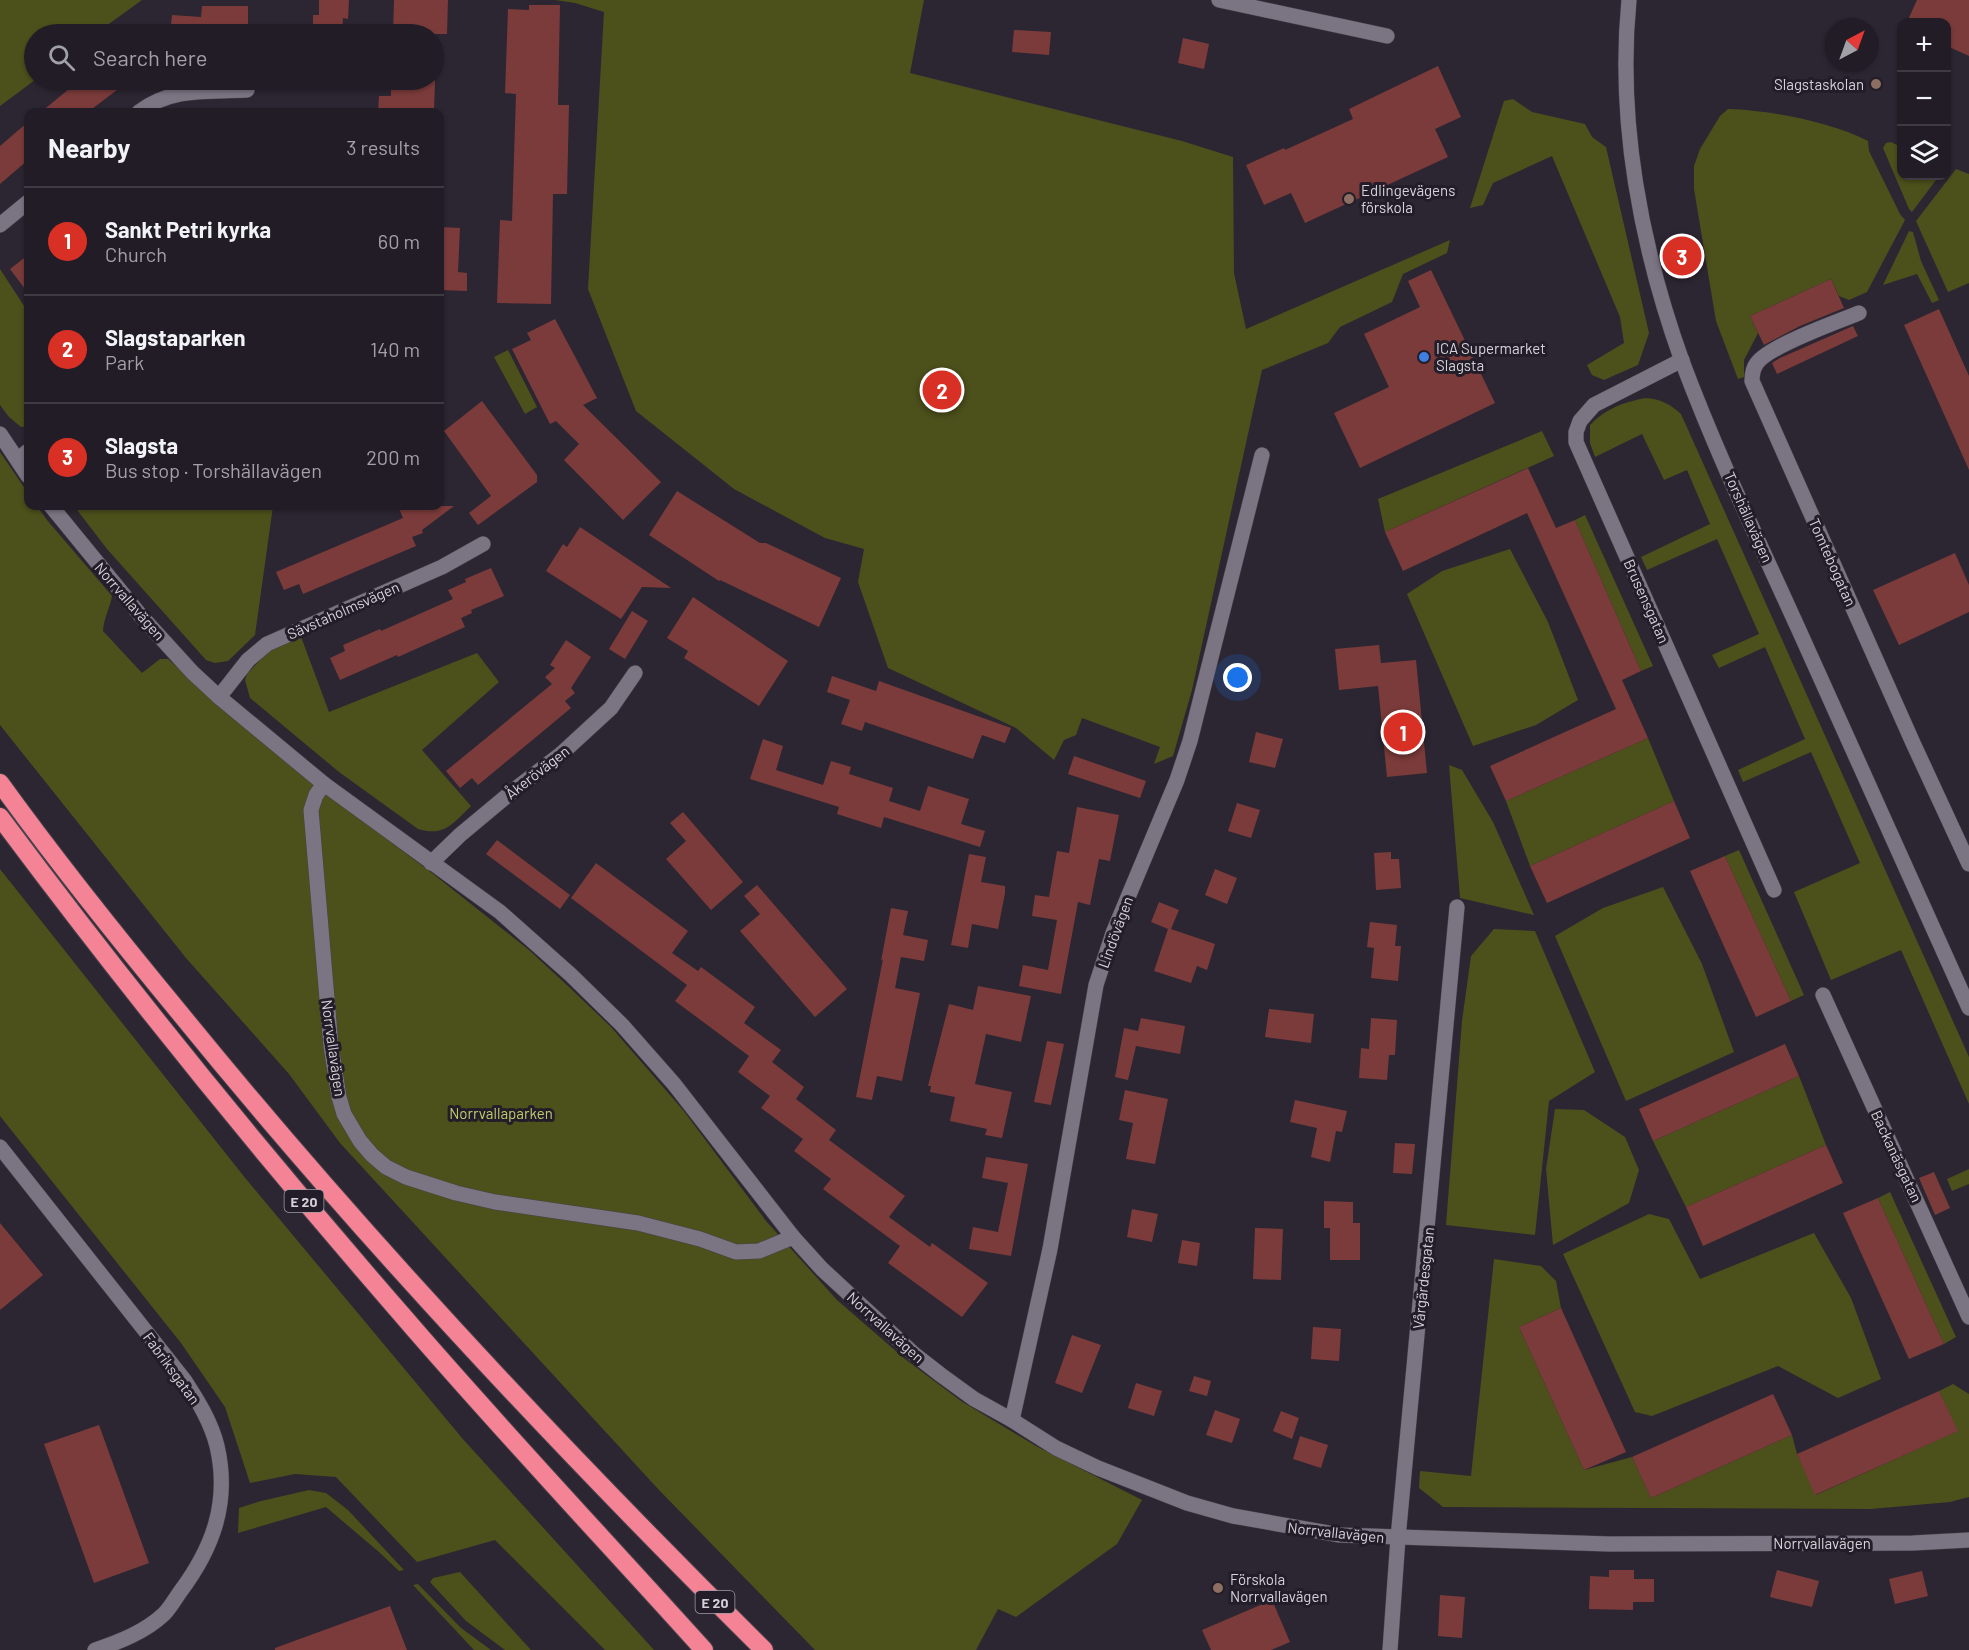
<!DOCTYPE html>
<html lang="en">
<head>
<meta charset="utf-8">
<style>
  :root { --surface:#211c26; --page:#2d2932; --text:#f1f3f6; --muted:#a2a1a7; --line:#3e3a43; --accent:#d93025 }
  body { margin:0; font-family:Barlow,sans-serif; background:var(--page); color:var(--text) }
  .controls { position:absolute; right:18px; top:18px; display:grid; overflow:hidden; border-radius:12px; box-shadow:0 2px 4px #0004 }
  .controls button { width:54px; height:54px; display:grid; place-items:center; padding:0; border:0; border-bottom:2px solid var(--line); background:var(--surface); color:var(--text); font:30px sans-serif }
  .compass { position:absolute; left:1825px; top:18px; width:54px; height:54px; border-radius:50%; background:var(--surface); box-shadow:0 2px 4px #0004; rotate:41deg }
  .you { position:absolute; left:1238px; top:678px; width:21px; height:21px; margin:-15px; border:4px solid #fff; border-radius:50%; background:#1a73e8; box-shadow:0 0 0 9px #1a73e833 }
  .badge { display:grid; place-items:center; width:39px; height:39px; border-radius:50%; background:var(--accent); color:#fff; font-size:20px; font-weight:700 }
  .pin { position:absolute; translate:-50% -50%; border:3px solid #fff; box-shadow:0 2px 6px #0006 }
  .list { margin:0; padding:0; list-style:none }
  h2 { display:flex; justify-content:space-between; align-items:center; height:78px; margin:0; padding:0 24px; font-size:26px }
  h2 small { font-size:20px; font-weight:400; color:var(--muted) }
  .list li { display:grid; grid-template-columns:39px 1fr auto; gap:18px; align-items:center; box-sizing:border-box; height:108px; padding:0 24px; border-top:2px solid var(--line) }
  .list b { display:block; font-size:22px; white-space:nowrap }
  .list p { margin:0; font-size:20px; white-space:nowrap; color:var(--muted) }
  .list em { font-size:20px; font-style:normal; color:var(--muted) }
  .icon { flex:none; width:33px; height:33px; fill:none; stroke:currentColor; stroke-width:2; stroke-linecap:round; stroke-linejoin:round }
  .map { position:relative; flex:none; width:1969px; height:1650px; overflow:hidden }
  .search { position:absolute; background:var(--surface); box-shadow:0 2px 4px #0004; left:24px; top:24px; width:420px; height:66px; display:flex; align-items:center; gap:15px; box-sizing:border-box; padding:0 21px; border-radius:33px; color:var(--muted); font-size:22px }
  .panel { position:absolute; background:var(--surface); box-shadow:0 2px 4px #0004; left:24px; top:108px; width:420px; height:402px; border-radius:12px }
  .map>svg:first-child { display:block }
</style>
</head>
<body>
<div class="map">
<svg width="1969" height="1650" viewBox="0 0 1969 1650">
  <rect width="100%" height="100%" fill="#2c2632"/>
  <path fill="#4c501b" d="M0,0h142l-47,34h-61l1,46 -35,26z
    M555,0h369l-14,73 272,68 51,16 1,116 12,56 204,-89 -3,13 -44,21 -11,28 -52,25 -12,16 -66,27 -70,320 -19,66 -19,8 6,-17 -78,-29 -6,17 -12,5 -10,20 -38,-32 -128,-60 -30,-86 6,-33 -39,-11 -91,-49 -98,-78 -48,-122 16,-277 -29,-9z
    M1513,99l19,13 53,12 7,13 14,10 43,186 -11,32 -34,15 -12,-5 -5,-10 37,-22 -4,-26 -68,-161 -59,27 -10,22 -13,3 34,-107z
    M1728,109c41,1 103,13 140,32l1,10 31,63 5,6 -38,72 -18,8 -10,-4 -8,-17 -81,37 8,17 -14,27v17l-6,2 -22,-58 -22,-132v-23l6,-17 20,-33z
    M1891,142l10,5 1,29h37l-27,36 -3,-3 -26,-61 3,-5z
    M1956,169l13,5v109l-21,9 -32,-71z
    M1909,231l4,1 8,29 18,39 -7,3 -15,-29 -34,11z
    M0,269l28,43v114l-7,1 -12,-10 -9,-12z
    M508,350l29,57 -12,7 -31,-57z
    M1645,398c16,1 25,6 36,16l288,643v47l-68,-154 -70,30 -37,-88 66,-29 -49,-111 -68,30 -5,-12 67,-31 -40,-92 -46,21 -7,-13 47,-21 -42,-95 -70,31 -6,-13 69,-33 -23,-54 -23,10 -22,-46 -47,23 -5,-14v-18c15,-16 34,-23 55,-27z
    M1542,431l12,25 -169,76 -7,-33z
    M0,452l28,41v13h9l10,14 65,76c-2,12 -8,21 -9,35l39,42 18,-14h8l30,27 133,111 101,76 97,77 40,37 42,40 72,83 83,111 71,79 68,59 56,42 75,45 106,54 -25,44 -101,73 -18,-8 -22,41h-161l-156,-160 -319,-347 -51,-69 -103,-116 -186,-233z
    M74,506h199l-18,129 -27,26 -13,2 -9,-3 -99,-111z
    M1585,515l68,151 -12,5 -66,-151z
    M1510,549l38,73 30,78 -42,25 -63,21 -66,-152 35,-23z
    M300,634l29,78 148,-59 22,29 -77,68 49,56c-18,17 -26,31 -53,23l-79,-57 -89,-74 -5,-18 2,-6 25,-27z
    M1648,738l26,63 -144,65 -24,-65z
    M1449,765l13,5 31,52 41,93 -74,-17z
    M1739,850l65,145 -13,6 -66,-145z
    M0,869l246,310 216,259 192,212h-49l-110,-110 -78,22 -81,-85 -41,-3 -45,9 -25,-76 -44,-64 -181,-227z
    M1663,887l39,77 32,88 -108,49 -71,-165 48,-28z
    M1494,929l41,2 60,141 -46,29 -14,134 -89,-10 16,-204 9,-65z
    M1799,1076l27,69 -140,62 -33,-66z
    M1555,1109l29,1 41,27 14,33 -10,33 -76,42 -7,-76z
    M1969,1169v15l-17,7 -5,-12z
    M1890,1192l66,145 -12,7 -66,-146z
    M1649,1214l20,5 31,60 114,-46 37,65 30,81 -43,19 -60,-32 -126,50 -17,-4 -72,-158z
    M1494,1259l47,7 15,15 5,27 -42,19 65,143 48,-13 19,41 141,-63 5,19 19,41 141,-64 -18,-40 14,-7 16,10v103l-19,5 -79,7 -428,-2 -24,-19 1,-17 51,5z
    M309,1490l17,3 22,17 56,60 -5,1 -20,-19 -53,-45 -88,26 1,-25 22,-7z
    M460,1572l71,78h-26l-39,-29 -36,-39 3,-4z
    M418,1584l43,44 30,22h-17l-61,-65z"/>
  <path fill="#7b3b3a" d="M319,0h30l-1,19 -5,-1 -1,16h-29v-19h6z
    M394,0h54l-1,34h-54z
    M1917,0h52v56l-22,-10v-24h-40z
    M529,5h31l-2,100h11l-2,89h-14l-2,110 -54,-1 3,-83 12,1 4,-127 -11,-1 3,-84 21,1z
    M202,6h46v28h-78l2,-19 29,2z
    M1014,30l37,2 -2,23 -37,-3z
    M1183,38l26,6 -5,25 -26,-6z
    M1438,66l23,51 -26,12 13,28 -143,66 -14,-30 -27,12 -18,-40 38,-17 1,2 68,-31 -4,-10z
    M60,80h70l-42,32h-47l28,-23z
    M391,80h44l-1,32h-56l1,-16h12z
    M28,122v38l-28,24v-38z
    M440,227l20,1 -2,44 9,1v18l-27,-1z
    M28,255v38l-18,-24z
    M1431,270l64,133 -135,65 -26,-55 55,-26 -25,-53 56,-27 -12,-26z
    M1831,279l13,29 -44,18 -36,19 -14,-29z
    M1939,309l30,67v94l-65,-145z
    M555,319l42,79 -14,7 78,77 -38,38 -59,-60 15,-16 -23,-23 -6,3 -38,-75 19,-9 -4,-7z
    M1853,326l5,10 -81,38 -5,-11 8,-5z
    M482,401l55,74v7l-59,43 -9,-12 22,-17 -47,-65z
    M1528,468l28,60 19,-8 66,151 -19,9 26,58 -142,63 -16,-35 126,-57 -89,-196 -124,58 -18,-39z
    M677,491l83,52h6l75,35 -22,49 -99,-47 -1,1 -70,-46z
    M398,506h56l-32,24 1,3 -11,4 4,9 -113,48 -4,-10 -15,6 -8,-18 127,-54z
    M580,527l51,34 40,27 -29,-1 -21,32 -75,-48 17,-27 4,3z
    M1955,553l14,32v27l-70,33 -26,-55z
    M491,568l13,28 -33,14 1,3 -11,5 4,9 -67,30 -1,-2 -57,25 -10,-22 15,-7 -2,-6 37,-16 1,2 72,-32 -5,-9 18,-8 -1,-3z
    M693,597l95,64 -29,45 -75,-48 4,-7 -21,-13z
    M632,611l16,10 -23,38 -16,-10z
    M566,640l25,17 -20,31 4,5 -10,8 6,7 -93,77 -6,-7 -12,10 -14,-17 106,-87 -7,-7 10,-9 -5,-3z
    M1379,645l2,18 35,-3 11,113 -40,4 -9,-91 -39,4 -4,-41z
    M832,676l44,15 3,-10 132,47 -6,15 -23,-8 -9,24 -108,-37 -3,9 -21,-7 9,-24 -23,-8z
    M1256,732l27,7 -8,29 -26,-6z
    M763,739l20,7 -7,24 47,15 8,-24 20,6 -2,7 44,14 -4,13 31,10 8,-25 41,13 -8,25 24,7 -5,16 -96,-30 -3,11 -44,-14 2,-7 -89,-28z
    M1074,756l72,25 -6,17 -72,-24z
    M1674,801l16,37 -143,65 -17,-37z
    M1237,803l23,7 -9,28 -23,-7z
    M1077,807l42,8 -9,46 -11,-2 -9,46 -12,-3 -17,92 -42,-8 4,-21 25,5 9,-50 -25,-4 3,-21 14,2 8,-46 12,2z
    M683,812l60,70 -32,28 -45,-51 20,-18 -16,-18z
    M497,840l73,55 -10,14 -74,-55z
    M1391,852v7h8l2,29 -25,2 -2,-37z
    M969,854l17,3 -5,25 24,4v7l-7,36 -26,-5 -4,24 -17,-3z
    M1725,856l66,145 -35,16 -66,-146z
    M596,863l92,68 -16,22 26,18 3,-4 54,40 -11,16 37,27 -9,12 32,25 -8,12 40,31 -7,10 76,56 -16,21 41,30 2,-4 56,40 -26,34 -74,-54 12,-17 -77,-57 8,-10 -37,-28 9,-12 -42,-31 9,-12 -32,-24 11,-16 -74,-55 12,-16 -116,-87z
    M1215,869l22,9 -10,26 -22,-9z
    M757,885l90,104 -32,28 -75,-86 20,-17 -16,-18z
    M1159,902l20,8 -8,19 44,15 -8,26 -10,-4 -6,17 -37,-12 14,-42 -17,-7z
    M891,908l17,3 -5,24 25,5 -4,21 -23,-4 -6,31 25,5 -18,88 -25,-5 -5,24 -16,-3 27,-138 -2,2z
    M1370,922l27,3 -2,21h6l-3,35 -27,-3 3,-30 -7,-1z
    M978,986l53,10 -10,46 -35,-8 -11,50 37,8 -10,46 -17,-3 2,-6 -37,-8 5,-24 -25,-5 1,-6h-3l21,-82 24,6z
    M1269,1009l45,5 -3,29 -46,-6z
    M1141,1018l44,8 -5,28 -44,-8 -8,34 -13,-3 9,-49 14,3z
    M1371,1018l26,2 -2,35h-6l-2,25 -28,-2 2,-30 8,1z
    M1047,1041l17,3 -13,61 -17,-3z
    M1785,1044l14,32 -146,65 -14,-32z
    M1125,1090l43,9 -13,65 -29,-5 7,-36 -14,-3z
    M1295,1100l52,11 -5,21 -6,-1 -6,31 -19,-5 6,-29 -27,-6z
    M1395,1143l20,1 -3,30 -19,-1z
    M1826,1145l17,38 -140,63 -17,-39z
    M986,1157l42,7 -17,92 -42,-7 4,-22 25,5 10,-49 -26,-5z
    M1934,1172l16,36 -15,7 -16,-37z
    M1878,1198l66,146 -35,15 -66,-146z
    M1324,1201l29,1v21h7v37h-30v-32h-6z
    M1132,1209l26,5 -6,28 -25,-5z
    M0,1223l43,52 -43,35z
    M1255,1228l28,1 -2,51 -28,-1z
    M1182,1240l18,3 -3,23 -19,-3z
    M1561,1308l65,144 -42,18 -65,-143z
    M1313,1327l28,2 -2,32 -28,-2z
    M1072,1335l29,10 -19,48 -27,-10z
    M1194,1376l17,5 -4,15 -18,-5z
    M1136,1383l26,8 -8,25 -26,-8z
    M1939,1391l19,40 -143,64 -18,-41z
    M1773,1394l19,41 -141,63 -19,-41z
    M1215,1410l25,9 -8,24 -26,-8z
    M1281,1411l18,7 -7,21 -19,-8z
    M99,1425l50,138 -55,20 -50,-139z
    M1300,1436l28,9 -7,23 -28,-9z
    M1609,1570h25v9h20v23h-21v8l-44,-1 1,-33 19,1z
    M1777,1570l42,11 -7,26 -42,-10z
    M1922,1571l6,25 -33,8 -6,-25z
    M1440,1595l25,2 -3,41 -24,-2z
    M1272,1600l18,42 -19,8h-60l-9,-20z
    M390,1606l17,44h-132v-2z"/>
  <g fill="none" stroke-linecap="round" stroke-linejoin="round">
    <defs>
      <path id="street" d="M1219,0l168,36
        M139,112c33,-25 69,-20 108,-22
        M0,225l28,-23
        M1859,313c-23,9 -90,33 -102,50 -4,5 -5,11 -5,18l161,362 56,121
        M1682,360l-88,45 -14,16 -4,11v10l198,448
        M18,459l10,-8
        M219,697l29,-37 19,-16 175,-77 41,-23
        M324,784l-8,11 -5,15 20,236 8,51 5,17 16,27 12,14 14,12 20,10 50,16 39,9 143,21 62,16 36,13 23,-1 34,-14
        M431,863l29,-28 54,-45 47,-36 50,-46 24,-35
        M1823,995l146,322
        M0,1147l185,234c13,20 26,41 32,65 13,56 -4,102 -37,146 -5,7 -10,16 -16,22 -19,18 -45,28 -69,36
        M1012,1420l38,-171 46,-264 17,-52 64,-153 13,-39 72,-286
        M1390,1650l8,-112 59,-631"/>
      <path id="secondary" d="M1629,0c-12,121 12,247 53,361 34,91 76,179 116,267 57,127 114,253 171,380
        M0,434l28,42
        M51,506l90,110 51,56 27,25 105,87 176,128 71,63 51,50 52,59 119,153 29,32 92,85 27,21 33,24 38,21 44,28 42,20 89,35 46,13 107,19 269,9 304,-1 56,-3"/>
      <path id="highway" d="M0,783c57,79 117,154 179,229 182,224 380,435 585,638
        M0,817c128,172 263,338 403,499 98,114 201,223 301,334"/>
    </defs>
    <use href="#street" stroke="#47424c" stroke-width="16"/>
    <use href="#secondary" stroke="#47424c" stroke-width="16"/>
    <use href="#highway" stroke="#47424c" stroke-width="20"/>
    <use href="#street" stroke="#7b7583" stroke-width="15"/>
    <use href="#secondary" stroke="#7b7583" stroke-width="15"/>
    <use href="#highway" stroke="#f48395" stroke-width="18"/>
  </g>
  <g fill="#8d6e63" stroke="#221d28" stroke-width="2">
    <circle cx="1876" cy="84" r="6"/>
    <circle cx="1349" cy="199" r="6"/>
    <circle cx="1218" cy="1588" r="6"/>
  </g>
  <circle fill="#3f7fe0" stroke="#221d28" stroke-width="2" cx="1424" cy="357" r="6"/>
  <g text-anchor="middle" dominant-baseline="central" stroke-width="6" stroke-linejoin="round" paint-order="stroke">
    <g fill="#221d28" stroke="#9f9ca4" stroke-width="1.5">
      <rect x="284.5" y="1190" width="39" height="22" rx="4.5"/>
      <rect x="695.5" y="1591" width="39" height="22" rx="4.5"/>
    </g>
    <g font-size="14" font-weight="bold" fill="#d5d2d9">
      <text x="304" y="1201">E 20</text>
      <text x="715" y="1602">E 20</text>
    </g>
    <g font-size="15" fill="#d5d2d9" stroke="#221d28" text-anchor="start">
      <text x="1864" y="84" text-anchor="end">Slagstaskolan</text>
      <text x="1361" y="190">Edlingevägens<tspan x="1361" dy="17">förskola</tspan></text>
      <text x="1436" y="348">ICA Supermarket<tspan x="1436" dy="17">Slagsta</tspan></text>
      <text x="1230" y="1579">Förskola<tspan x="1230" dy="17">Norrvallavägen</tspan></text>
    </g>
    <g font-size="15" fill="#d5d2d9" stroke="#221d28">
      <text transform="translate(1749 517) rotate(66)">Torshällavägen</text>
      <text transform="translate(1833 562) rotate(66)">Tomtebogatan</text>
      <text transform="translate(130 601) rotate(49)">Norrvallavägen</text>
      <text transform="translate(1647 601) rotate(66)">Brusensgatan</text>
      <text transform="translate(343 610) rotate(-24)">Sävstaholmsvägen</text>
      <text transform="translate(537 772) rotate(-38)">Åkerövägen</text>
      <text transform="translate(1115 932) rotate(-70)">Lindövägen</text>
      <text transform="translate(334 1048) rotate(82)">Norrvallavägen</text>
      <text transform="translate(1897 1156) rotate(65)">Backanäsgatan</text>
      <text transform="translate(1423 1278) rotate(-84)">Vårgärdesgatan</text>
      <text transform="translate(886 1327) rotate(42)">Norrvallavägen</text>
      <text transform="translate(172 1368) rotate(54)">Fabriksgatan</text>
      <text transform="translate(1336 1532) rotate(6)">Norrvallavägen</text>
      <text x="1822" y="1543">Norrvallavägen</text>
    </g>
    <g font-size="15" fill="#c1ca6b" stroke="#221d28">
      <text x="501" y="1113">Norrvallaparken</text>
    </g>
  </g>
</svg>
<div class="controls">
<button>+</button>
<button>−</button>
<button><svg class="icon" aria-label="layers" viewBox="0 0 24 24"><path d="M12 4l9 5-9 5-9-5zM3 14l9 5 9-5"/></svg></button>
</div>
<svg class="compass" viewBox="-18 -18 36 36"><path d="M0-13l5 13h-10z" fill="#e53935"/><path d="M0 13l5-13h-10z" fill="#a2a1a7"/></svg>
<div class="you"></div>
<div class="pin badge" style="left:1403px;top:732px">1</div>
<div class="pin badge" style="left:942px;top:390px">2</div>
<div class="pin badge" style="left:1682px;top:256px">3</div>
<div class="search"><svg class="icon" aria-label="search" viewBox="0 0 24 24"><circle cx="10" cy="10" r="6"/><path d="M15 15l6 6"/></svg>Search here</div>
<section class="panel">
<h2>Nearby<small>3 results</small></h2>
<ul class="list">
<li><span class="badge">1</span><div><b>Sankt Petri kyrka</b><p>Church</p></div><em>60 m</em></li>
<li><span class="badge">2</span><div><b>Slagstaparken</b><p>Park</p></div><em>140 m</em></li>
<li><span class="badge">3</span><div><b>Slagsta</b><p>Bus stop · Torshällavägen</p></div><em>200 m</em></li>
</ul>
</section>
</div>
</body>
</html>
